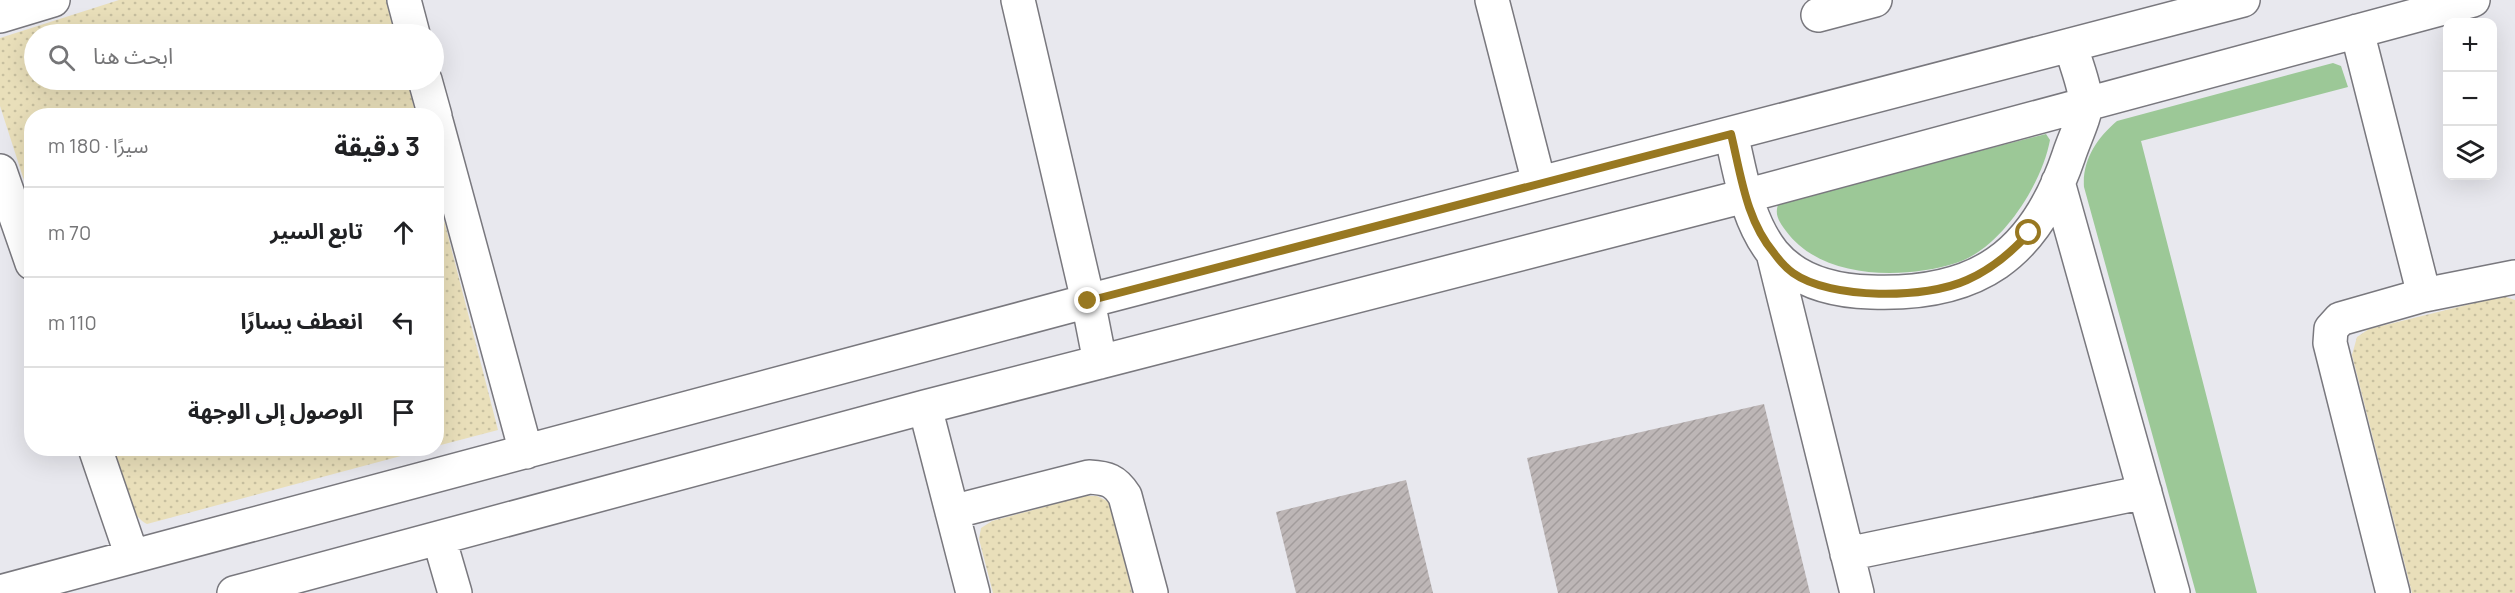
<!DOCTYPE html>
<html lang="ar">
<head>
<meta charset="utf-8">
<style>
  :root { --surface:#fff; --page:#f2f2f2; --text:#202124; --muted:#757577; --line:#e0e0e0 }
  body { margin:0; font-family:Manrope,"Noto Sans Arabic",sans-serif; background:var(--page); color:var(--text); direction:rtl }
  .controls { position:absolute; right:18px; top:18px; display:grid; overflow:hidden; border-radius:12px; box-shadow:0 6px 24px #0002 }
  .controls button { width:54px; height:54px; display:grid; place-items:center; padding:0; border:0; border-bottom:2px solid var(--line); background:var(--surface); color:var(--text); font:30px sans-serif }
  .stop { position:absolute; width:18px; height:18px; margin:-14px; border:4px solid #987821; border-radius:50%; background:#fff }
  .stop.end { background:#987821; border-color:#fff; box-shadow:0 2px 6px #0008 }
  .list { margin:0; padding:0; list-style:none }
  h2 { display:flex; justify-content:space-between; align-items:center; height:78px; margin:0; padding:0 24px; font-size:26px }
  h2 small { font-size:20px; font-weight:400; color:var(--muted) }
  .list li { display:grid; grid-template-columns:39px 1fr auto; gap:18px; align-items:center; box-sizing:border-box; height:90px; padding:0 24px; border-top:2px solid var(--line) }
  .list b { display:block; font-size:22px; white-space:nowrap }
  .list em { font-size:20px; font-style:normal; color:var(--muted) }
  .icon { flex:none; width:33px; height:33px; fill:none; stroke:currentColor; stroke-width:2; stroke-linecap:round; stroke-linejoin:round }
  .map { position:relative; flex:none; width:2515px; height:593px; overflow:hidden; direction:ltr }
  .search { position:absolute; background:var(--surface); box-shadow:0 6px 24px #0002; left:24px; top:24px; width:420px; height:66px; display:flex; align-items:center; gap:15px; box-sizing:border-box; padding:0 21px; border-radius:33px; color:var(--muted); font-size:22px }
  .panel { position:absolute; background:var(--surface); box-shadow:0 6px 24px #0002; left:24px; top:108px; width:420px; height:348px; border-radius:24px; direction:rtl }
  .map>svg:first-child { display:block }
</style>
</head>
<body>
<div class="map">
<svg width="2515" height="593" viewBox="0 0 2515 593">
  <defs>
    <pattern id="sand-dots" width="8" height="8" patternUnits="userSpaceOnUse" patternTransform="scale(1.5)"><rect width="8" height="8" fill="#e9dfba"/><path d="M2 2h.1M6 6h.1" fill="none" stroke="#c7bf9f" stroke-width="1.8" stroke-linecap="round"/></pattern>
    <pattern id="building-hatch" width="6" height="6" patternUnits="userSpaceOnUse" patternTransform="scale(1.5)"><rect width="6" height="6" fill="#bdb6b6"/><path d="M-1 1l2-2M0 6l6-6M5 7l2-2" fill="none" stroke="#a29c9c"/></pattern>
  </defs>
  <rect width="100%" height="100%" fill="#e8e8ee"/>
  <path fill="#9cc897" d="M2333,63l8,3 7,21 -207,54 116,452h-61l-112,-406c-2,-27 13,-49 33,-66z
    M2046,134l4,6c-8,44 -49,109 -94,123 -54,17 -135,16 -170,-32 -8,-11 -12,-17 -7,-29z"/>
  <path fill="url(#sand-dots)" d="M119,0h267l9,34h-361v46h373l9,35 -384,1 -1,86 -31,-96v-68z
    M437,193l61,237 -61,16h-1z
    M2503,296l12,4v293h-103l-60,-238 5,-18 12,-8z
    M113,449h314l-280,75c-22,-11 -27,-53 -34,-75z
    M1085,496h12l14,7 21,90h-139l-14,-54 2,-11 11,-7z"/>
  <path fill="url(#building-hatch)" d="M1764,404l46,189h-252l-31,-135z
    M1406,480l27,113h-137l-20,-81z"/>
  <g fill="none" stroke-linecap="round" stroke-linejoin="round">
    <defs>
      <path id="minor" d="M404,0l9,34
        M1018,0l70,301 12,61
        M1492,0l47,183
        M1818,15l57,-15
        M0,16l53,-16
        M2357,31l67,264
        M425,80l10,36
        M436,121l90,331
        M1731,134c10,40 15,85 42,119 24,29 61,38 98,39 106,4 164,-36 198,-137 4,-13 17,-40 17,-52 -1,-19 -11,-40 -15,-58
        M0,171l32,92
        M2058,182l115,411
        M1773,253l84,340
        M925,407l48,186
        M95,448l37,108
        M952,512l137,-35c18,1 26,3 36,19l26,97
        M439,538l16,55
        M1847,554l298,-62
        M0,592l1088,-291 1155,-301
        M234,593l691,-186 820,-211 728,-196
        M2393,593l-63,-250 1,-14 9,-10 84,-24 91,-18"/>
    </defs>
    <use href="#minor" stroke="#79787e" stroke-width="36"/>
    <use href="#minor" stroke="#fff" stroke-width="33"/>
  </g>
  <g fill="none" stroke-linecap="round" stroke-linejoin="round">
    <path stroke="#987821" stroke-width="8" d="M1088,301l643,-167c10,41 15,86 43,119 5,7 12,15 19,20 38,27 133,26 174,7 25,-11 44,-27 62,-47"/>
  </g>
</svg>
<div class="controls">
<button>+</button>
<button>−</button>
<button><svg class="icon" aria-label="layers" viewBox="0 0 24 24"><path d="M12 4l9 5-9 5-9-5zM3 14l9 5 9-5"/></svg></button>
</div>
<div class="stop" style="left:2029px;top:233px"></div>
<div class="stop end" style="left:1088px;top:301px"></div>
<div class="search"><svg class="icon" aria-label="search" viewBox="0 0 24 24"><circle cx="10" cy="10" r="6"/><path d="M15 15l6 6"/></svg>ابحث هنا</div>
<section class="panel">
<h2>3 دقيقة<small>سيرًا · 180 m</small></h2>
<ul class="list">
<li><svg class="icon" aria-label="ahead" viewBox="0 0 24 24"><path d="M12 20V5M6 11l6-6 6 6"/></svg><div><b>تابع السير</b></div><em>70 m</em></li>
<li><svg class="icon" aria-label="left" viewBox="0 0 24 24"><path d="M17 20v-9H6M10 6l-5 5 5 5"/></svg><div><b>انعطف يسارًا</b></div><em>110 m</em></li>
<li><svg class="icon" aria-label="arrive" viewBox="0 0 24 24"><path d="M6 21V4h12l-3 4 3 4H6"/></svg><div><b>الوصول إلى الوجهة</b></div></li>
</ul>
</section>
</div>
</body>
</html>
